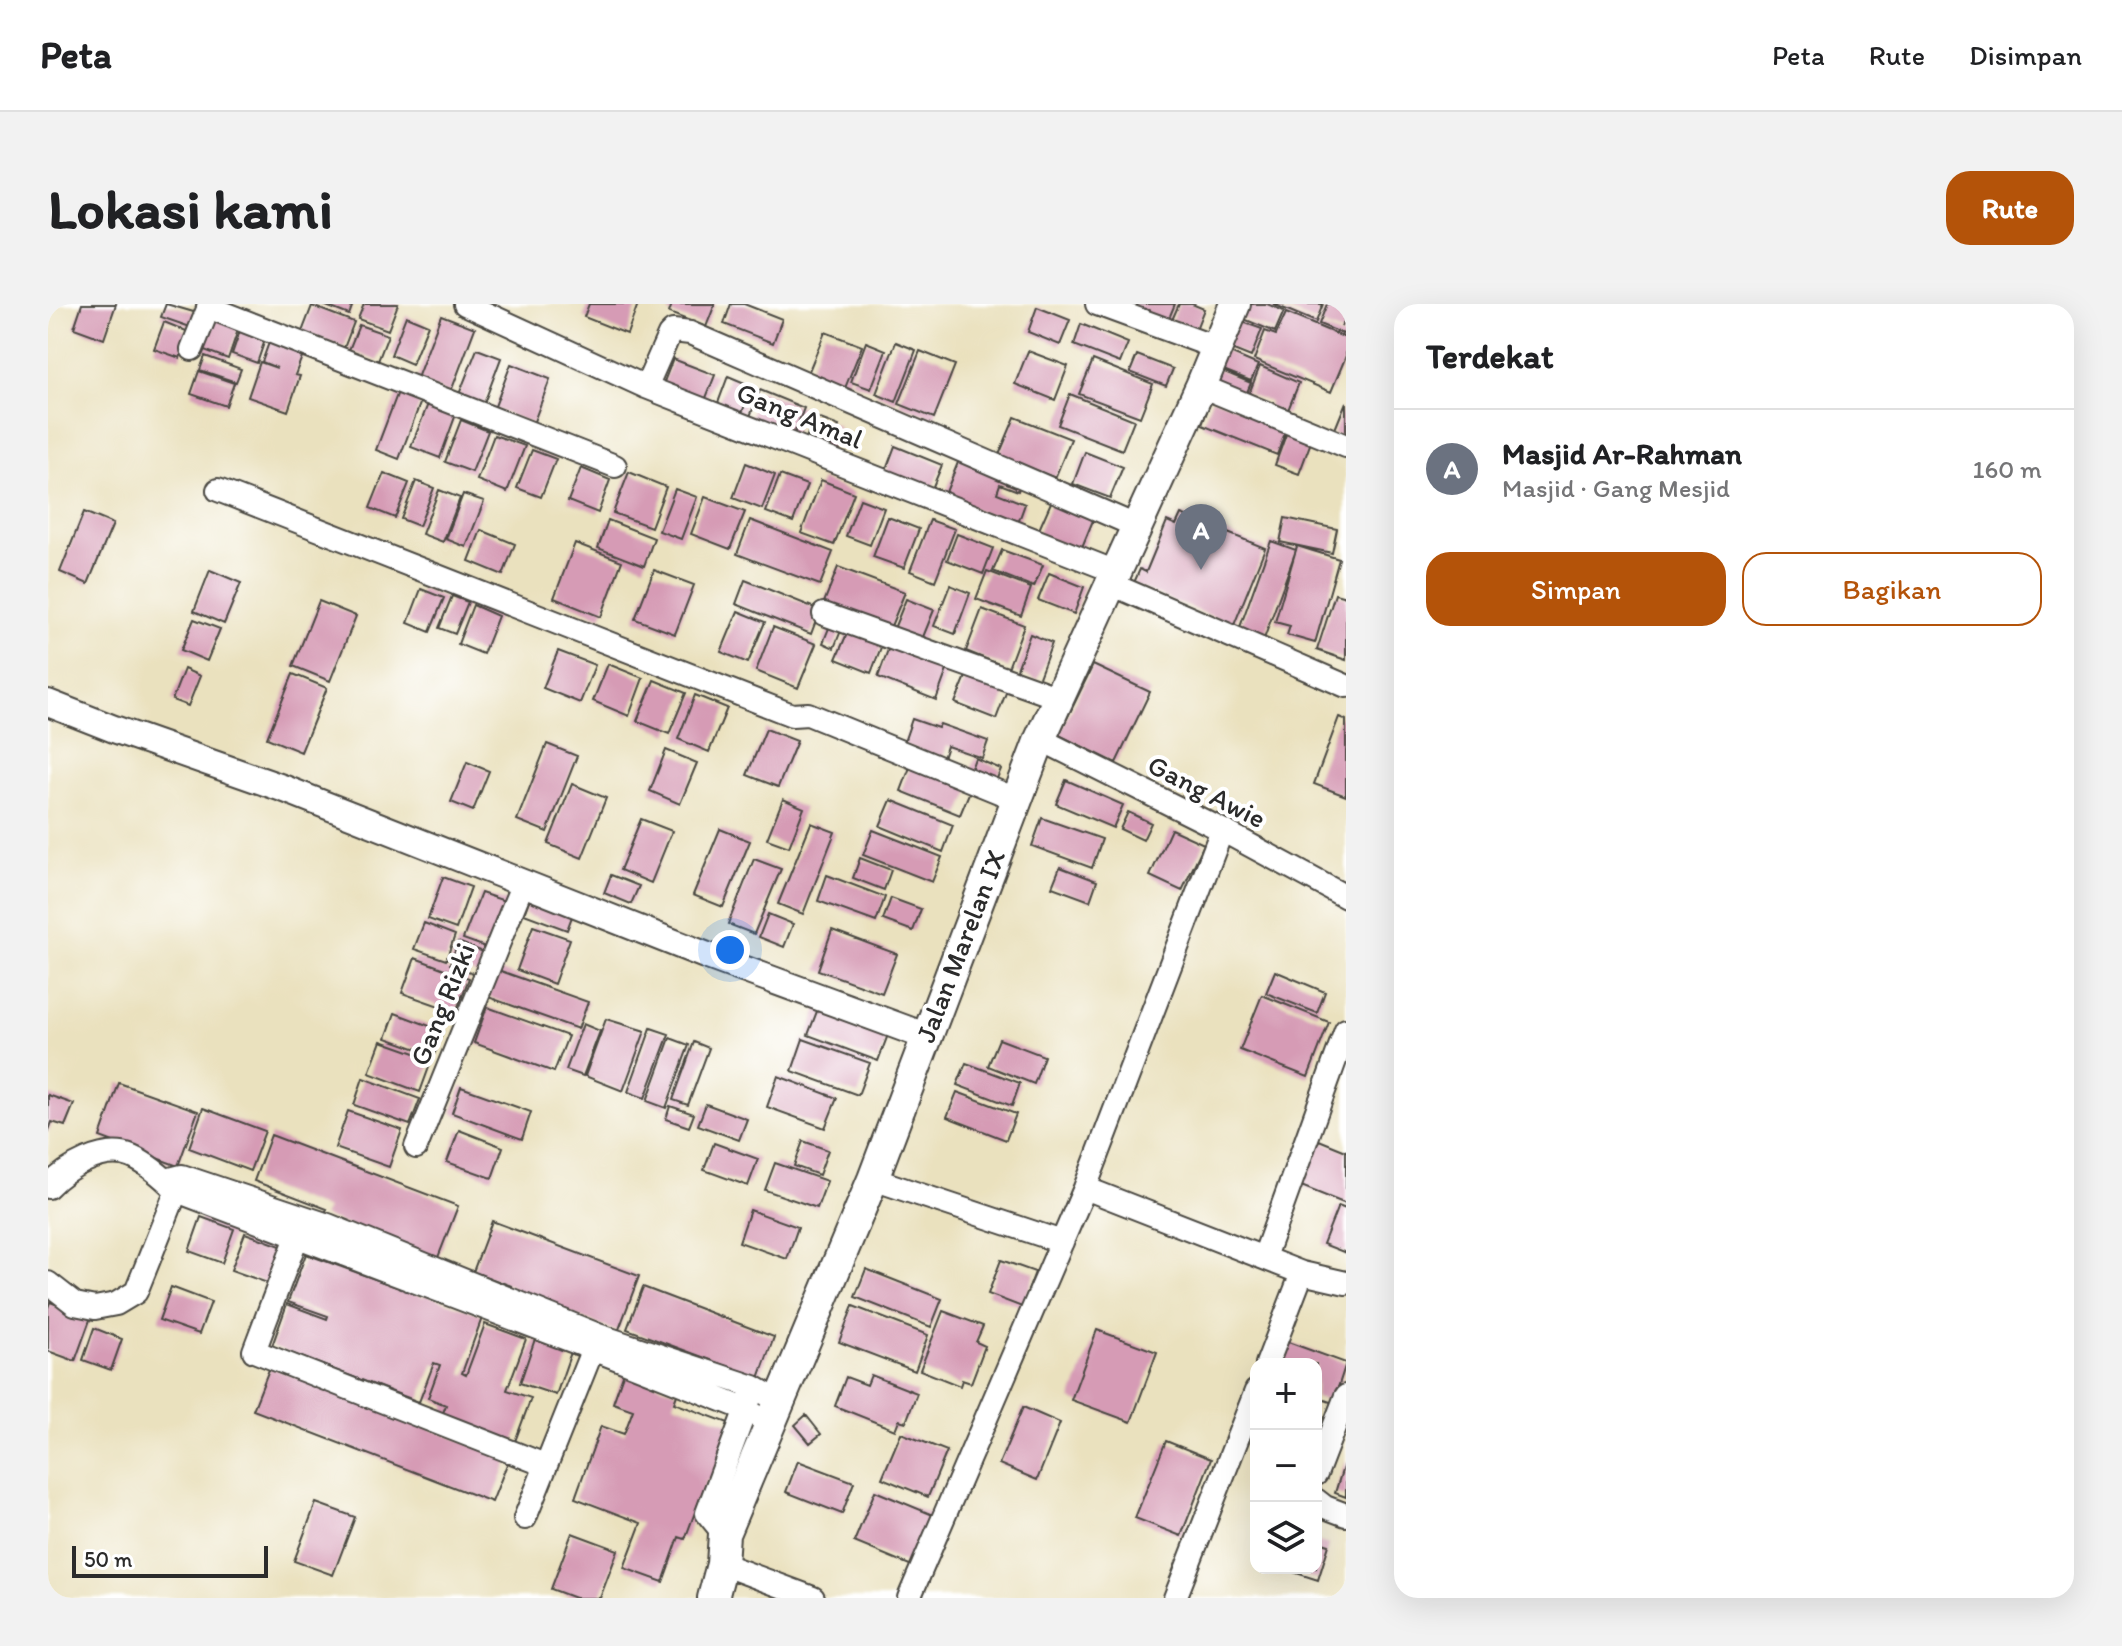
<!DOCTYPE html>
<html lang="id">
<head>
<meta charset="utf-8">
<style>
  :root { --surface:#fff; --page:#f2f2f2; --text:#202124; --muted:#757577; --line:#e0e0e0; --accent:#b45309 }
  body { margin:0; font-family:Itim,sans-serif; background:var(--page); color:var(--text) }
  .controls { position:absolute; right:24px; bottom:24px; display:grid; overflow:hidden; border-radius:16px; box-shadow:0 8px 32px #0002 }
  .controls button { width:72px; height:72px; display:grid; place-items:center; padding:0; border:0; border-bottom:2px solid var(--line); background:var(--surface); color:var(--text); font:40px sans-serif }
  .scale { position:absolute; left:24px; bottom:20px; width:196px; box-sizing:border-box; padding-left:8px; border:4px solid #2b2b2b; border-top:0; font-size:22px; line-height:28px; white-space:nowrap; color:#2b2b2b; -webkit-text-stroke:6px #fff; paint-order:stroke }
  .you { position:absolute; left:682px; top:646px; width:28px; height:28px; margin:-20px; border:6px solid #fff; border-radius:50%; background:#1a73e8; box-shadow:0 0 0 12px #1a73e833 }
  .badge { display:grid; place-items:center; width:52px; height:52px; border-radius:50%; background:var(--accent); color:#fff; font-size:26px; font-weight:700 }
  .pin { position:absolute; translate:-50% -66px; filter:drop-shadow(0 2px 4px #0008) }
  .pin::after { content:''; position:absolute; top:42px; width:28px; height:24px; background:inherit; clip-path:polygon(0 0,100% 0,50% 100%) }
  .list { margin:0; padding:0; list-style:none }
  h2 { display:flex; justify-content:space-between; align-items:center; height:104px; margin:0; padding:0 32px; font-size:34px }
  h2 small { font-size:26px; font-weight:400; color:var(--muted) }
  .list li { display:grid; grid-template-columns:52px 1fr auto; gap:24px; align-items:center; box-sizing:border-box; height:120px; padding:0 32px; border-top:2px solid var(--line) }
  .list b { display:block; font-size:30px; white-space:nowrap }
  .list p { margin:0; font-size:26px; white-space:nowrap; color:var(--muted) }
  .list em { font-size:26px; font-style:normal; color:var(--muted) }
  .actions { display:flex; gap:16px; padding:24px 32px }
  .actions a { flex:1; padding:18px 0; border:2px solid var(--accent); border-radius:24px; text-align:center; font-size:28px; color:var(--accent) }
  .actions .main { background:var(--accent); color:#fff }
  .icon { flex:none; width:44px; height:44px; fill:none; stroke:currentColor; stroke-width:2; stroke-linecap:round; stroke-linejoin:round }
  .map { position:relative; flex:none; width:1298px; height:1294px; overflow:hidden; border-radius:24px }
  header { display:flex; align-items:center; gap:48px; box-sizing:border-box; height:112px; padding:0 40px; background:var(--surface); border-bottom:2px solid var(--line) }
  header strong { font-size:38px }
  nav { display:flex; gap:44px; margin-inline-start:auto; font-size:28px }
  .intro { display:flex; align-items:center; justify-content:space-between; box-sizing:border-box; height:192px; padding:0 48px }
  h1 { margin:0; font-size:56px }
  .button { padding:20px 36px; border-radius:24px; background:var(--accent); color:#fff; font-size:28px; font-weight:700 }
  main { display:flex; gap:48px; padding:0 48px }
  aside { flex:1; background:var(--surface); border-radius:24px; box-shadow:0 8px 32px #0002 }
  .map>svg:first-child { display:block }
</style>
</head>
<body>
<header>
<strong>Peta</strong>
<nav><a>Peta</a><a>Rute</a><a>Disimpan</a></nav>
</header>
<div class="intro"><h1>Lokasi kami</h1><a class="button">Rute</a></div>
<main>
<div class="map">
<svg width="1298" height="1294" viewBox="0 0 1298 1294">
  <rect width="100%" height="100%" fill="#fff"/>
  <filter id="ink" filterUnits="userSpaceOnUse"><feTurbulence type="fractalNoise" baseFrequency=".0125" numOctaves="2"/><feDisplacementMap in="SourceGraphic" scale="16" xChannelSelector="R" yChannelSelector="G"/><feConvolveMatrix kernelMatrix="1 2 1 2 8 2 1 2 1" color-interpolation-filters="sRGB"/></filter>
  <filter id="wash" filterUnits="userSpaceOnUse"><feTurbulence type="fractalNoise" baseFrequency=".006" numOctaves="4" result="noise"/><feDisplacementMap in="SourceGraphic" scale="32" xChannelSelector="R" yChannelSelector="G"/><feGaussianBlur stdDeviation="1.8" result="paint"/><feColorMatrix in="noise" values="0 0 0 0 0 0 0 0 0 0 0 0 0 0 0 0 0 1.4 0 .05"/><feComposite in="paint" operator="in"/></filter>
  <g filter="url(#wash)">
    <rect width="100%" height="100%" fill="#eae1be"/>
    <g id="blocks">
      <path fill="#d69bb5" d="M34,0h34l-12,35 -30,-11z
        M118,0l31,9 -4,15 -32,-11z
        M273,0h32l-4,11z
        M316,0h34l-10,26 -30,-11z
        M541,0h49l-11,30 -43,-17z
        M624,0h43l-9,23 -37,-14z
        M683,0h13l38,15 -9,24 -49,-19z
        M1070,0h57l-8,19z
        M1131,0h13l12,5 -8,20 -24,-9z
        M1196,0h23l17,7 -9,21 -36,-15z
        M1225,0h50l-7,18z
        M1279,0h19v9l-5,14 5,-10v18l-27,-11z
        M264,2l42,16 -10,26 -42,-16z
        M989,3l33,13 -10,25 -32,-13z
        M164,9l28,11 -12,35 -29,-11z
        M1238,9l60,25v18l-15,36 -77,-32 11,-29 11,4z
        M393,11l34,13 -25,66 -34,-13z
        M358,12l22,9 -16,39 -21,-9z
        M1189,16l25,9 -11,28 -25,-10z
        M116,18l25,10 -9,26 -26,-9z
        M1033,20l47,19 -8,20 -46,-18z
        M311,21l29,10 -10,26 -29,-11z
        M193,24l25,9 -9,26 -25,-9z
        M777,28l37,14 -19,47 -37,-15z
        M223,33l34,12 -10,26 5,1 -12,35 -40,-14 12,-35 17,6 -15,-6z
        M818,38l20,8 -15,39 -20,-7z
        M848,38l20,8 -20,52 -20,-8z
        M429,45l24,9 -18,48 -25,-9z
        M1175,46l35,15 -7,16 -35,-14z
        M872,47l35,14 -21,53 -35,-14z
        M980,47l40,15 -13,34 -40,-16z
        M1089,51l36,14 -7,17 -36,-14z
        M157,52l36,13 -5,13 -36,-12z
        M625,55l42,16 -13,33 -42,-16z
        M1045,56l60,24 -13,33 -61,-23z
        M463,60l39,15 -17,45 -39,-15z
        M1212,62l39,17 -13,32 -19,-8 2,-5 -20,-8z
        M1167,64l36,15 -6,14 -36,-14z
        M151,67l35,12 -8,23 -35,-12z
        M680,72l24,10 -10,27 -24,-10z
        M712,86l44,18 -12,31 -44,-17z
        M350,88l23,9 -22,58 -23,-9z
        M1022,90l64,26 -12,30 -64,-25z
        M1164,94l75,29 -10,28 -75,-30z
        M1298,98v37l-13,-5z
        M380,100l28,10 -16,44 -29,-11z
        M767,113l24,9 -11,26 -24,-9z
        M967,113l56,22 -16,39 -56,-23z
        M413,116l27,11 -16,41 -27,-10z
        M1240,125l24,10 -13,35 -24,-9z
        M446,131l31,11 -18,46 -30,-12z
        M847,142l47,19 -13,31 -46,-18z
        M484,146l24,9 -15,38 -24,-9z
        M1037,148l38,15 -13,31 -37,-14z
        M913,151l61,24 -4,12 -18,-7 -3,9 28,11 -8,22 -73,-29z
        M698,159l29,12 -13,34 -29,-11z
        M533,164l29,12 -12,33 -30,-12z
        M581,168l37,15 -15,40 -38,-14z
        M336,169l25,10 -14,35 -25,-10z
        M732,171l27,10 -14,37 -27,-10z
        M773,176l33,13 -20,52 -33,-12z
        M368,177l18,7 -15,38 -18,-7z
        M627,185l22,8 -16,42 -22,-8z
        M391,186l21,8 -17,44 -21,-8z
        M415,190l21,7 -18,46 -20,-8z
        M657,193l40,15 -15,37 -39,-15z
        M812,195l24,9 -14,37 -24,-9z
        M1004,196l42,18 -14,34 -43,-18z
        M36,208l29,12 -25,60 -28,-12z
        M1133,210l84,34 -31,77 -101,-40 7,-16 6,3 21,-51 9,4z
        M840,213l31,12 -15,39 -31,-11z
        M1237,214l52,11 -5,24 -52,-11z
        M560,216l46,18 -10,28 -46,-18z
        M702,216l83,32 -13,33 -83,-31z
        M882,216l25,9 -20,52 -25,-10z
        M433,226l34,14 -12,31 -34,-14z
        M909,230l36,14 -10,26 -36,-14z
        M1223,237l25,9 -32,89 -25,-9z
        M527,239l47,18 -21,56 -47,-19z
        M1249,242l42,13 -24,84 -28,-8 3,-9 -15,-4z
        M954,246l41,15 -9,22 -41,-16z
        M790,263l67,25 -16,39 -66,-26z
        M162,266l31,13 -17,41 -30,-13z
        M606,266l40,15 -19,49 -40,-15z
        M939,267l44,17 -10,28 -45,-17z
        M1001,269l35,14 -10,27 -36,-14z
        M697,276l75,30 -9,24 -75,-30z
        M902,281l20,8 -15,41 -21,-8z
        M373,285l23,9 -14,34 -22,-9z
        M1287,290l11,3v63l-29,-10z
        M404,292l16,6 -13,32 -16,-6z
        M858,295l28,11 -13,32 -28,-11z
        M271,297l37,15 -26,65 -37,-15z
        M425,301l25,11 -15,38 -25,-10z
        M934,305l42,16 -16,43 -42,-17z
        M690,307l27,11 -17,41 -27,-11z
        M146,315l26,10 -13,32 -26,-11z
        M783,319l11,5 -8,20 -11,-5z
        M725,323l43,17 -18,44 -42,-17z
        M801,325l34,13 -12,31 -35,-14z
        M982,330l22,9 -14,37 -22,-8z
        M841,343l58,23 -11,30 -58,-23z
        M510,347l37,14 -15,38 -37,-15z
        M560,360l35,14 -14,38 -36,-15z
        M1045,361l57,27 -34,71 -57,-28z
        M136,365l16,7 -12,30 -16,-6z
        M245,370l34,14 -26,64 -34,-14z
        M919,370l40,16 -11,29 -41,-16z
        M606,376l32,13 -17,41 -32,-13z
        M647,391l32,13 -18,44 -31,-13z
        M1291,413l7,3v76l-32,-12z
        M864,415l26,9 2,-4 48,17 -6,17 -35,-12 -4,12 -40,-13z
        M718,425l31,12 -19,46 -31,-12z
        M499,440l30,12 -30,76 -30,-12z
        M618,446l31,13 -17,41 -30,-13z
        M927,454l26,11 -8,19 -25,-10z
        M419,458l22,9 -16,40 -22,-9z
        M864,458l60,24 -12,29 -59,-24z
        M1018,476l57,25 -10,23 -57,-24z
        M524,480l34,14 -24,60 -34,-14z
        M735,495l21,9 -15,39 -22,-8z
        M843,496l62,25 -10,27 -63,-26z
        M1080,508l23,11 -8,17 -23,-11z
        M994,514l60,21 -10,29 -60,-22z
        M593,515l31,12 -21,52 -31,-13z
        M763,519l24,9 -32,82 -25,-10z
        M672,525l30,12 -27,66 -30,-12z
        M1123,525l33,15 -22,47 -32,-15z
        M825,526l69,27 -10,25 -69,-27z
        M812,554l31,12 -7,20 -31,-12z
        M706,555l27,10 -27,65 -26,-10z
        M1012,563l37,14 -7,20 -38,-14z
        M563,571l28,11 -8,18 -27,-11z
        M779,571l58,22 -9,25 -58,-21z
        M395,573l28,10 -15,42 -28,-10z
        M433,589l27,9 -17,47 -28,-10z
        M483,591l43,16 -7,19 -43,-16z
        M843,594l30,11 -8,22 -30,-11z
        M720,610l25,10 -9,23 -25,-10z
        M376,619l31,12 -9,25 -32,-11z
        M485,622l37,13 -16,45 -37,-14z
        M784,626l65,24 -15,39 -64,-23z
        M410,638l28,11 -8,22 -28,-11z
        M367,654l54,20 -13,34 -54,-19z
        M450,666l90,32 -10,27 -90,-32z
        M1227,667l50,21 -8,21 -51,-20z
        M1214,691l67,27 -21,55 -68,-27z
        M771,702l70,26 -11,29 -70,-26z
        M439,703l81,29 -14,36 -80,-29z
        M347,709l48,18 -9,24 -48,-17z
        M558,715l39,12 -22,60 -38,-15z
        M535,720l17,7 -17,45 -17,-6z
        M603,724l18,6 -24,64 -17,-6z
        M622,734l19,7 -23,63 -19,-7z
        M755,735l67,24 -12,32 -66,-24z
        M951,735l45,17 -10,28 -46,-18z
        M333,737l51,18 -12,33 -51,-19z
        M646,738l15,6 -21,57 -15,-5z
        M918,759l54,20 -8,23 -55,-21z
        M730,772l59,22 -12,30 -58,-21z
        M315,774l57,21 -10,26 -56,-20z
        M71,779l79,28 -20,55 -78,-29z
        M413,783l70,25 -9,27 -70,-26z
        M909,788l59,22 -10,26 -59,-23z
        M0,791l26,9 -9,22 -13,-4 -4,11z
        M658,800l41,15 -8,21 -41,-15z
        M622,802l24,8 -5,13 -23,-8z
        M155,804l62,23 -15,40 -61,-23z
        M300,807l54,19 -13,37 -54,-19z
        M411,826l44,17 -11,31 -45,-16z
        M223,831l187,71 -21,54 -114,-44 4,-7 -73,-28z
        M1271,836l27,11v53l-45,-18z
        M755,837l25,9 -9,25 -25,-9z
        M666,839l44,16 -10,27 -44,-16z
        M727,859l52,18 -10,27 -52,-18z
        M1290,902l8,3v44l-23,-9z
        M702,906l48,17 -11,32 -48,-17z
        M153,913l33,12 -12,34 -33,-12z
        M444,917l147,55 -21,56 -108,-40 2,-6 -39,-14z
        M197,929l44,16 -13,37 -45,-16z
        M258,950l118,43 1,-3 58,21 -21,58 4,2 19,-51 41,15 -19,51 24,8 -17,46 -73,-26 5,-13 -18,-7 12,-33 -6,-2 -15,39 -147,-56 15,-42 40,15 1,-3 -40,-14z
        M953,956l34,12 -13,35 -34,-13z
        M818,965l76,30 -11,28 -76,-30z
        M123,983l40,15 -12,32 -40,-14z
        M595,983l131,50 -15,41 -132,-49z
        M2,998l41,15 -16,44 -27,-10v-43z
        M805,1002l75,29 -13,36 -76,-29z
        M895,1007l40,15 -7,16 9,4 -14,37 -9,-3 -2,6 -40,-16z
        M46,1024l28,11 -11,31 -28,-10z
        M1049,1026l60,22 -26,70 -60,-22z
        M1229,1034l69,25 -13,40 -17,-6v-33h-48z
        M487,1035l36,13 -15,43 -36,-12z
        M222,1063l239,92 -17,43 -239,-92z
        M576,1068l54,20 -4,11 60,22 -19,58 -8,-3 -22,59 -6,-2 -16,45 -39,-14 17,-45 -66,-25 26,-72 23,8 9,-24 -20,-7z
        M823,1071l46,18 -11,29 -7,-2 -4,10 -60,-24 11,-29 21,8z
        M975,1103l37,16 -23,57 -38,-16z
        M758,1111l15,19 -11,9 -15,-18z
        M853,1129l46,18 -19,46 -46,-19z
        M1118,1137l45,18 -30,77 -46,-18z
        M750,1157l56,21 -12,32 -56,-22z
        M1297,1157h1v36l-11,-4z
        M827,1187l58,24 -21,51 -58,-24z
        M268,1199l39,14 -22,58 -39,-14z
        M524,1229l46,17 -18,48h-25l-24,-9z
        M1268,1237l13,4 -11,35 -25,-8 2,-4h21z"/>
    </g>
  </g>
  <g filter="url(#ink)">
    <use href="#blocks" fill-opacity="0" stroke="#484641" stroke-width="2"/>
    <g fill="none" stroke-linecap="round" stroke-linejoin="round">
      <defs>
        <path id="minor" d="M417,0l181,83 470,185
          M1049,0l120,44
          M160,3l407,159
          M144,45l18,-45
          M1153,82l145,60
          M598,83l23,-52 4,-4 17,2 446,193
          M170,186l574,225 16,-1 208,85
          M1063,280l235,102
          M776,310l235,84
          M992,435l182,91 124,67
          M368,843l107,-264
          M825,875l189,63
          M118,876l16,-4 146,49 270,110 156,52 26,15
          M0,883c18,-19 56,-42 84,-30 16,7 33,22 45,34l416,158 152,60 24,14
          M1037,884l217,85 -35,91
          M260,929l-11,4 -43,114 291,114
          M1216,953l82,-227
          M1254,969l44,10
          M0,979l27,21 20,4 21,-4 20,-12 46,-115
          M1268,1170l30,-78
          M1268,1196l9,7 21,8
          M477,1214l73,-182
          M676,1230l-17,-21 43,-115
          M674,1260l91,34
          M861,1294l176,-410 137,-358
          M1127,1294l81,-207"/>
        <path id="tertiary" d="M0,399l66,26 171,60 420,166 220,81"/>
        <path id="secondary" d="M665,1294l9,-34 2,-30 149,-355 167,-440 161,-353 34,-82"/>
      </defs>
      <use href="#minor" stroke="#484641" stroke-width="26"/>
      <use href="#tertiary" stroke="#484641" stroke-width="30"/>
      <use href="#secondary" stroke="#484641" stroke-width="34"/>
      <use href="#minor" stroke="#fff" stroke-width="22"/>
      <use href="#tertiary" stroke="#fff" stroke-width="26"/>
      <use href="#secondary" stroke="#fff" stroke-width="30"/>
    </g>
  </g>
  <g text-anchor="middle" dominant-baseline="central" stroke-width="8" stroke-linejoin="round" paint-order="stroke">
    <g font-size="28" fill="#2b2b2b" stroke="#fff">
      <text transform="translate(752 111) rotate(22)">Gang Amal</text>
      <text transform="translate(1159 487) rotate(27)">Gang Awie</text>
      <text transform="translate(912 642) rotate(-69)">Jalan Marelan IX</text>
      <text transform="translate(394 700) rotate(-68)">Gang Rizki</text>
    </g>
  </g>
</svg>
<div class="controls">
<button>+</button>
<button>−</button>
<button><svg class="icon" aria-label="layers" viewBox="0 0 24 24"><path d="M12 4l9 5-9 5-9-5zM3 14l9 5 9-5"/></svg></button>
</div>
<div class="scale">50 m</div>
<div class="you"></div>
<div class="pin badge" style="left:1153px;top:266px;background:#6b7280">A</div>
</div>
<aside>
<h2>Terdekat<small></small></h2>
<ul class="list">
<li><span class="badge" style="background:#6b7280">A</span><div><b>Masjid Ar-Rahman</b><p>Masjid · Gang Mesjid</p></div><em>160 m</em></li>
</ul>
<div class="actions"><a class="main">Simpan</a><a>Bagikan</a></div>
</aside>
</main>
</body>
</html>
